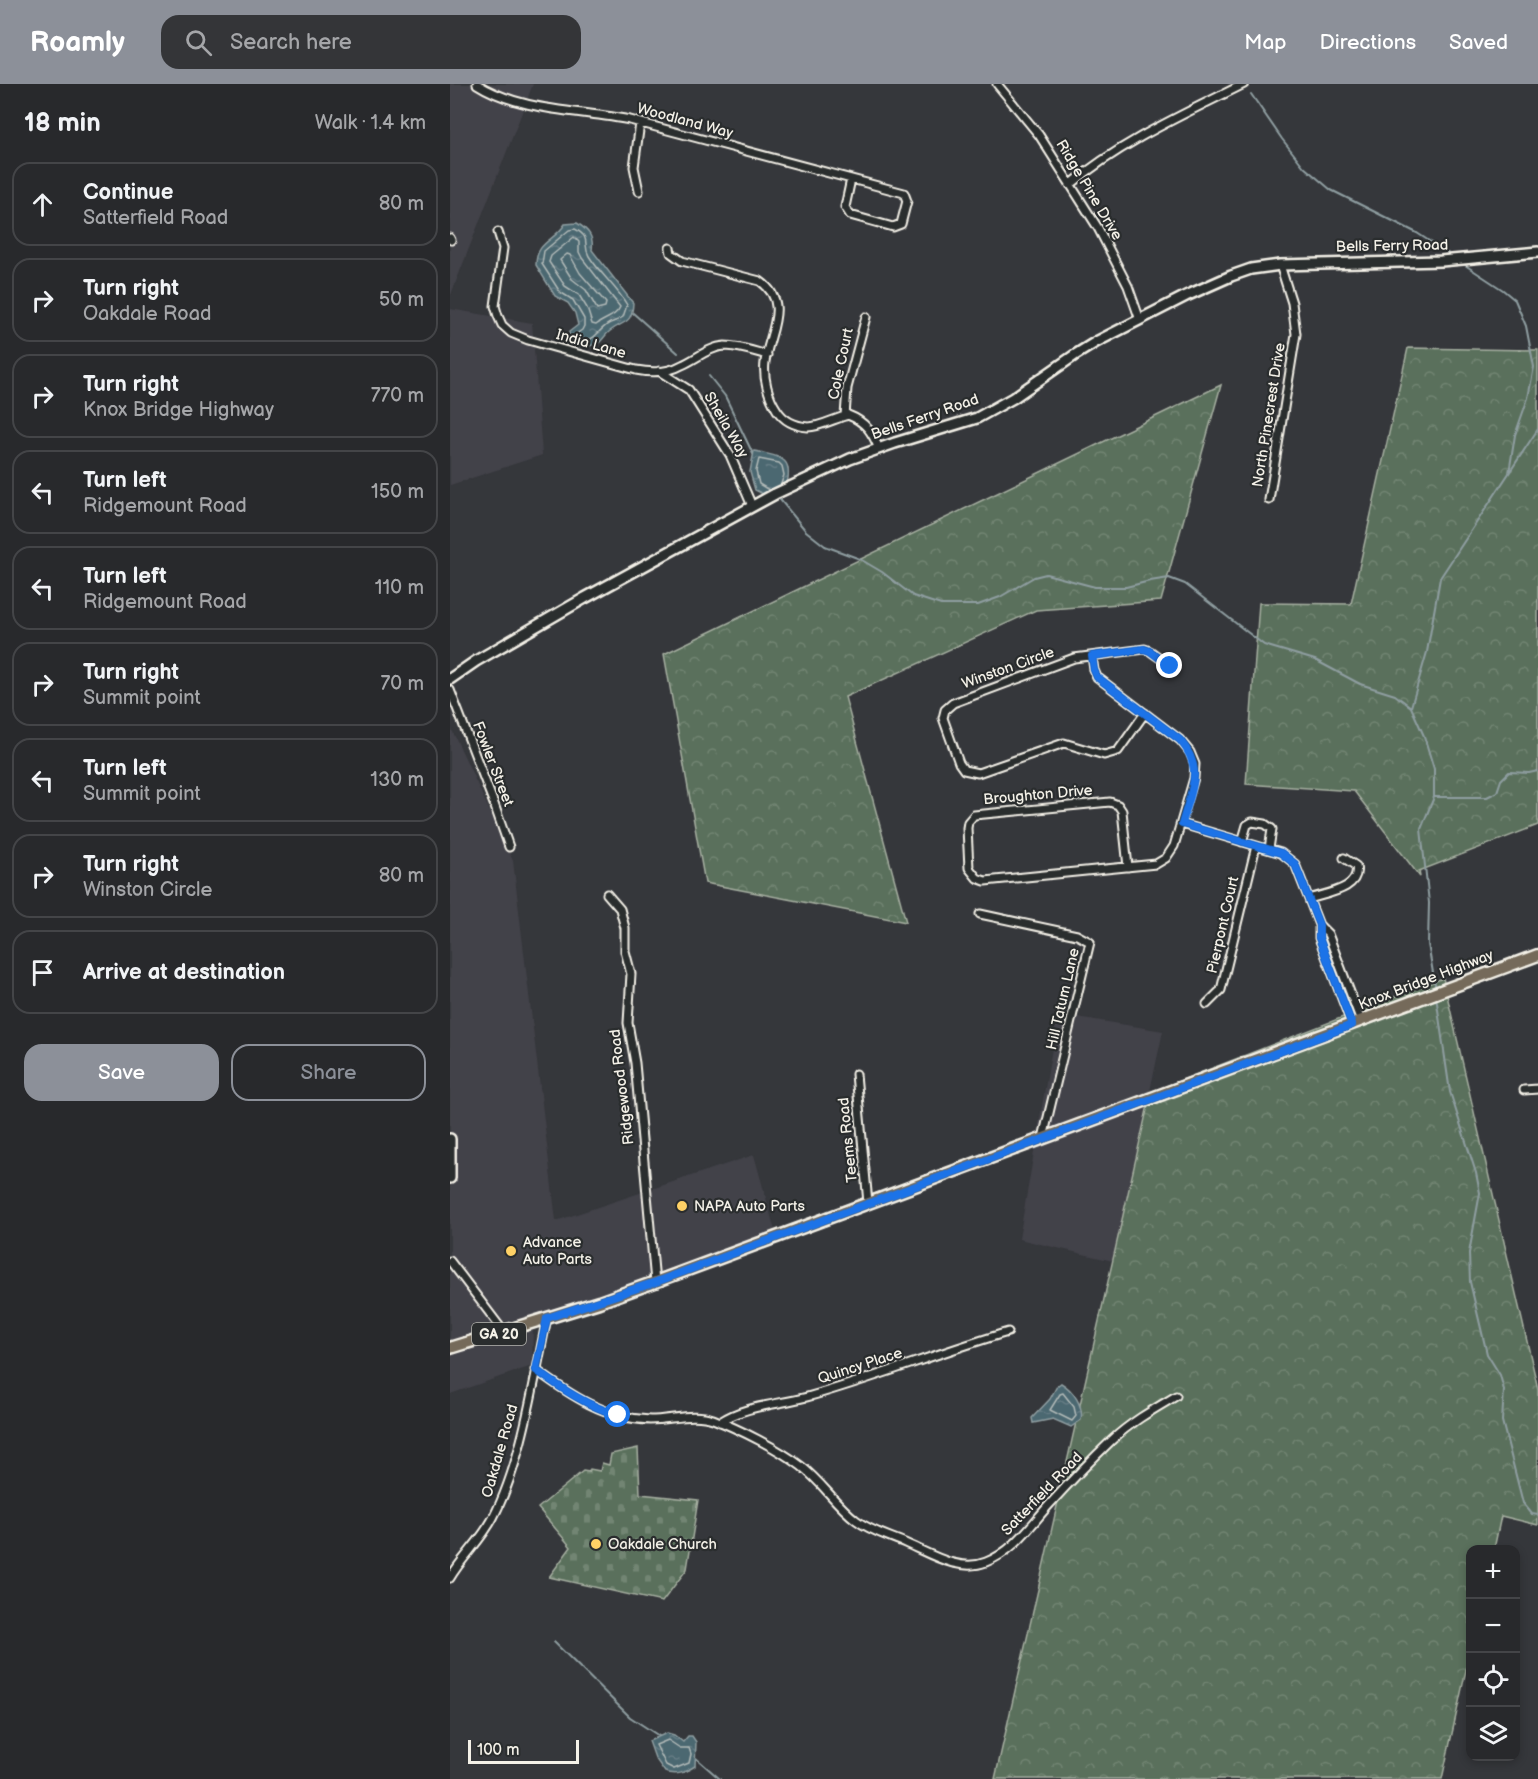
<!DOCTYPE html>
<html lang="en">
<head>
<meta charset="utf-8">
<style>
  :root { --surface:#28292c; --page:#343538; --text:#f1f3f6; --muted:#a5a6a9; --line:#444548; --accent:#8c9099 }
  body { margin:0; font-family:"Balsamiq Sans",sans-serif; background:var(--page); color:var(--text) }
  .controls { position:absolute; right:18px; bottom:18px; display:grid; overflow:hidden; border-radius:12px; box-shadow:0 3px 9px #0003 }
  .controls button { width:54px; height:54px; display:grid; place-items:center; padding:0; border:0; border-bottom:2px solid var(--line); background:var(--surface); color:var(--text); font:30px sans-serif }
  .scale { position:absolute; left:18px; bottom:15px; width:111px; box-sizing:border-box; padding-left:6px; border:3px solid #f4f1e8; border-top:0; font-size:16px; line-height:21px; white-space:nowrap; color:#f4f1e8; -webkit-text-stroke:4px #2a2d2e; paint-order:stroke }
  .stop { position:absolute; width:18px; height:18px; margin:-14px; border:4px solid #1a73e8; border-radius:50%; background:#fff }
  .stop.end { background:#1a73e8; border-color:#fff; box-shadow:0 2px 6px #0008 }
  .list { margin:0; padding:0; list-style:none }
  h2 { display:flex; justify-content:space-between; align-items:center; height:78px; margin:0; padding:0 24px; font-size:26px }
  h2 small { font-size:20px; font-weight:400; color:var(--muted) }
  .list li { display:grid; grid-template-columns:39px 1fr auto; gap:18px; align-items:center; box-sizing:border-box; height:84px; margin:0 12px 12px; padding:0 12px; border:2px solid var(--line); border-radius:18px }
  .list b { display:block; font-size:22px; white-space:nowrap }
  .list p { margin:0; font-size:20px; white-space:nowrap; color:var(--muted) }
  .list em { font-size:20px; font-style:normal; color:var(--muted) }
  .actions { display:flex; gap:12px; padding:18px 24px }
  .actions a { flex:1; padding:14px 0; border:2px solid var(--accent); border-radius:18px; text-align:center; font-size:21px; color:var(--accent) }
  .actions .main { background:var(--accent); color:#fff }
  .icon { flex:none; width:33px; height:33px; fill:none; stroke:currentColor; stroke-width:2; stroke-linecap:round; stroke-linejoin:round }
  .map { position:relative; flex:none; width:1088px; height:1695px; overflow:hidden }
  header { display:flex; align-items:center; gap:36px; box-sizing:border-box; height:84px; padding:0 30px; background:var(--accent); color:#fff }
  header strong { font-size:28px }
  nav { display:flex; gap:33px; margin-inline-start:auto; font-size:21px }
  .search { width:420px; height:54px; background:var(--page); display:flex; align-items:center; gap:15px; box-sizing:border-box; padding:0 21px; border-radius:18px; color:var(--muted); font-size:22px }
  main { display:flex }
  aside { flex:1; background:var(--surface) }
  .map>svg:first-child { display:block }
</style>
</head>
<body>
<header>
<strong>Roamly</strong>
<div class="search"><svg class="icon" aria-label="search" viewBox="0 0 24 24"><circle cx="10" cy="10" r="6"/><path d="M15 15l6 6"/></svg>Search here</div>
<nav><a>Map</a><a>Directions</a><a>Saved</a></nav>
</header>
<main>
<aside>
<h2>18 min<small>Walk · 1.4 km</small></h2>
<ul class="list">
<li><svg class="icon" aria-label="ahead" viewBox="0 0 24 24"><path d="M12 20V5M6 11l6-6 6 6"/></svg><div><b>Continue</b><p>Satterfield Road</p></div><em>80 m</em></li>
<li><svg class="icon" aria-label="right" viewBox="0 0 24 24"><path d="M7 20v-9h11M14 6l5 5-5 5"/></svg><div><b>Turn right</b><p>Oakdale Road</p></div><em>50 m</em></li>
<li><svg class="icon" aria-label="right" viewBox="0 0 24 24"><path d="M7 20v-9h11M14 6l5 5-5 5"/></svg><div><b>Turn right</b><p>Knox Bridge Highway</p></div><em>770 m</em></li>
<li><svg class="icon" aria-label="left" viewBox="0 0 24 24"><path d="M17 20v-9H6M10 6l-5 5 5 5"/></svg><div><b>Turn left</b><p>Ridgemount Road</p></div><em>150 m</em></li>
<li><svg class="icon" aria-label="left" viewBox="0 0 24 24"><path d="M17 20v-9H6M10 6l-5 5 5 5"/></svg><div><b>Turn left</b><p>Ridgemount Road</p></div><em>110 m</em></li>
<li><svg class="icon" aria-label="right" viewBox="0 0 24 24"><path d="M7 20v-9h11M14 6l5 5-5 5"/></svg><div><b>Turn right</b><p>Summit point</p></div><em>70 m</em></li>
<li><svg class="icon" aria-label="left" viewBox="0 0 24 24"><path d="M17 20v-9H6M10 6l-5 5 5 5"/></svg><div><b>Turn left</b><p>Summit point</p></div><em>130 m</em></li>
<li><svg class="icon" aria-label="right" viewBox="0 0 24 24"><path d="M7 20v-9h11M14 6l5 5-5 5"/></svg><div><b>Turn right</b><p>Winston Circle</p></div><em>80 m</em></li>
<li><svg class="icon" aria-label="arrive" viewBox="0 0 24 24"><path d="M6 21V4h12l-3 4 3 4H6"/></svg><div><b>Arrive at destination</b></div></li>
</ul>
<div class="actions"><a class="main">Save</a><a>Share</a></div>
</aside>
<div class="map">
<svg width="1088" height="1695" viewBox="0 0 1088 1695">
  <defs>
    <pattern id="forest-crowns" width="20" height="18" patternUnits="userSpaceOnUse" patternTransform="scale(1.5)"><rect width="20" height="18" fill="#5a705c"/><path d="M2 6a3 3 0 1 1 6 0M12 15a3 3 0 1 1 6 0" fill="none" stroke="#728573"/></pattern>
    <pattern id="cemetery-stones" width="16" height="16" patternUnits="userSpaceOnUse" patternTransform="scale(1.5)"><rect width="16" height="16" fill="#5a705c"/><path d="M2 7V4a2 2 0 0 1 4 0v3zM10 15v-3a2 2 0 0 1 4 0v3z" fill="#728573"/></pattern>
    <pattern id="water-ripples" width="26" height="14" patternUnits="userSpaceOnUse" patternTransform="scale(1.5)"><rect width="26" height="14" fill="#4c6771"/><path d="M2 4q2-2 4 0t4 0M15 11q2-2 4 0t4 0" fill="none" stroke="#667d85"/></pattern>
  </defs>
  <rect width="100%" height="100%" fill="#35373b"/>
  <filter id="ink" filterUnits="userSpaceOnUse"><feTurbulence type="fractalNoise" baseFrequency=".0167" numOctaves="2"/><feDisplacementMap in="SourceGraphic" scale="12" xChannelSelector="R" yChannelSelector="G"/><feConvolveMatrix kernelMatrix="1 2 1 2 8 2 1 2 1" color-interpolation-filters="sRGB"/></filter>
  <g filter="url(#ink)">
    <path fill="#43424a" d="M0,0h83l-83,213z
      M0,225l82,14 10,132 -92,30z
      M0,642l63,135 43,360 198,-66 23,83 -244,88 -1,40 -82,28z
      M608,930l105,17 -50,230 -94,-22z"/>
    <path fill="url(#forest-crowns)" stroke="#a7b0a2" stroke-width="1.5" d="M958,264l130,2v475l-119,46 1,6 -66,-86 -108,-7 13,-181 92,1z
      M771,301l-60,216 -125,9 -191,87 61,225 -201,-39 -41,-229z
      M993,894l95,411v136l-37,-9 -7,33 -24,1v102l-28,127h-447l156,-687z"/>
    <path fill="url(#cemetery-stones)" stroke="#a7b0a2" stroke-width="1.5" d="M188,1364l2,46 58,6 -11,69 -25,33 -113,-25 22,-30 -33,-39 45,-37 6,1 1,-3 10,2 2,-8 7,2 2,-11z"/>
    <path fill="url(#water-ripples)" stroke="#8f9ea1" stroke-width="1.5" d="M127,139c11,7 17,13 15,27l41,53c-1,22 -9,17 -23,28 -4,3 -6,7 -10,11 -7,5 -16,4 -24,4l-6,-4 -1,-10 9,-7 -3,-12 -7,-10 -13,-7 -19,-31c0,-24 19,-24 29,-41z
      M304,367c30,6 41,8 31,40l-16,6 -14,-7 -5,-18z
      M611,1299c12,7 23,23 20,37l-10,7 -18,-8 -20,4 -1,-5 18,-19 7,-13z
      M217,1649l7,2 9,7 5,-6h4l4,6 -1,24c-11,7 -18,10 -30,6l-10,-14 -6,-17z"/>
    <g fill="none" stroke-linecap="round" stroke-linejoin="round">
      <path stroke="#b1bab8" stroke-width="1.5" d="M125,145c17,9 7,15 14,27 11,18 28,31 38,49l-4,12c-4,3 -8,4 -13,6 -15,8 -13,21 -34,16v-5l6,-4 2,-4v-7l-11,-19 -13,-8 -18,-28 2,-13 25,-21z
        M124,153l5,5v10l3,6 38,49c-3,9 -17,12 -24,18l-4,-1 -5,-16 -8,-13 -14,-9 -16,-24 2,-6z
        M117,170l3,1 10,18 26,30 -1,4 -8,2 -11,-19 -14,-11 -12,-19z
        M319,406l-10,-6 -3,-13 3,-12 20,4 3,3 2,9 -3,9
        M613,1309l11,14 2,9 -4,5 -22,-11 10,-16z
        M218,1656l12,8h9l2,6 -2,9 -15,6 -8,-4 -10,-20z"/>
      <path stroke="#8f9ea1" stroke-width="2" d="M801,10l31,45 22,28 27,23 86,43 32,21
        M1015,181l38,25 12,10 11,26 8,41 -6,31 -13,37 -6,38
        M183,229l45,40
        M259,292l16,20 28,58
        M327,412l29,35 19,15 35,13 22,13 31,24 28,9h37l22,-8 34,-20 12,-3 49,13h31l24,-6 19,-3 16,6 79,61 51,15 45,24 35,11 16,12 13,29 10,33v28l-13,32 8,74 -1,41 8,46
        M961,623l16,-55 13,-74 98,-149
        M984,713h53l10,-5 4,-12 8,-8 20,1 9,-2
        M986,912l14,96 26,81 4,20 -11,60 1,29 17,72 13,21 4,15 -2,31 21,82 9,11 6,1
        M104,1558l76,75 29,19
        M246,1674l24,21"/>
      <defs>
        <path id="minor" d="M27,0c44,28 103,26 153,36l274,73 3,8 -6,23 -8,3 -43,-12 -5,-8 6,-28
          M547,0l42,51 59,93 30,58 12,34
          M620,101c51,-43 114,-71 174,-101
          M189,107l-5,-24 6,-44
          M48,148l5,16 -8,58 3,10 4,9 9,8 17,7 108,30c16,3 32,3 46,-5 14,-6 27,-18 43,-19 14,0 28,5 42,9
          M0,154l1,2
          M220,164l1,5 11,8 78,20c31,22 9,51 5,81 -2,16 3,34 12,48 7,11 18,16 31,17 12,0 28,-9 40,-12 18,7 24,17 31,34
          M209,287l30,19 41,65 22,51
          M395,332l2,-28 19,-71
          M819,416l27,-166 -4,-31 -12,-38
          M642,572l2,14 3,7 83,63 10,12 5,12 -1,14 -20,68 -8,12 -10,6 -171,17 -8,-3 -8,-10 -2,-40 1,-6 6,-7 136,-13 8,3 4,6 6,56
          M0,606l44,114 15,43
          M695,629l-27,38 -14,4 -40,-12 -86,30 -14,-3 -5,-7 -16,-45 2,-8 8,-7 121,-45 71,-9 5,2 21,15
          M732,740l99,29 14,11 24,61v13l33,87
          M792,758l5,-17 5,-3 13,2 7,5 -3,20
          M157,810l13,15 5,19v23l6,23 -3,49 7,40 20,219
          M859,815c18,-6 52,-10 47,-33l-12,-8
          M530,830l97,21 13,7 -47,196
          M869,841l9,9 33,87
          M757,920l14,-14 35,-144
          M406,990l12,129
          M1074,1006l14,-1
          M0,1177l54,71
          M86,1286c34,25 70,49 114,50 20,0 44,-8 63,-1 26,10 66,30 88,47 21,16 34,38 55,54 14,11 33,16 49,23 24,10 54,30 81,19 28,-11 44,-36 63,-57 20,-22 42,-45 63,-65 19,-18 42,-31 64,-44
          M270,1338c26,-17 58,-17 87,-25 68,-19 133,-45 201,-65
          M0,1494c12,-21 31,-37 43,-60 29,-55 41,-138 54,-200"/>
        <path id="secondary" d="M0,595l26,-18 109,-63 190,-104 75,-35 45,-16 82,-25 36,-20 62,-43 21,-13 90,-46 45,-20 20,-7 29,-4 161,-4 97,-9
          M0,1055v39"/>
        <path id="primary" d="M0,1264l149,-46 56,-20 883,-327"/>
      </defs>
      <use href="#minor" stroke="#f4f1e8" stroke-width="11"/>
      <use href="#secondary" stroke="#f4f1e8" stroke-width="14"/>
      <use href="#primary" stroke="#f4f1e8" stroke-width="15"/>
      <use href="#minor" stroke="#2a2d2e" stroke-width="7"/>
      <use href="#secondary" stroke="#2a2d2e" stroke-width="9"/>
      <use href="#primary" stroke="#746a5a" stroke-width="10"/>
    </g>
  </g>
  <g fill="none" stroke-linecap="round" stroke-linejoin="round" filter="url(#ink)">
    <path stroke="#1a73e8" stroke-width="8" d="M168,1331c-31,-9 -56,-26 -82,-45l11,-52 109,-36 696,-257 -33,-87v-13l-24,-61 -14,-11 -99,-29c9,-34 23,-54 -2,-84l-83,-63 -3,-7 -2,-14 52,-7 6,2 20,15"/>
  </g>
  <g fill="#ffd166" stroke="#2a2d2e" stroke-width="2">
    <circle cx="232" cy="1122" r="6"/>
    <circle cx="61" cy="1167" r="6"/>
    <circle cx="146" cy="1460" r="6"/>
  </g>
  <g text-anchor="middle" dominant-baseline="central" stroke-width="4.5" stroke-linejoin="round" paint-order="stroke">
    <rect fill="#2a2d2e" stroke="#b7b6b0" stroke-width="1.5" x="22" y="1239" width="54" height="22" rx="4.5"/>
    <g font-size="14" font-weight="bold" fill="#f4f1e8">
      <text x="49" y="1250">GA 20</text>
    </g>
    <g font-size="15" fill="#f4f1e8" stroke="#2a2d2e">
      <text transform="translate(235 37) rotate(15)">Woodland Way</text>
      <text transform="translate(639 106) rotate(59)">Ridge Pine Drive</text>
      <text transform="translate(942 162) rotate(-1)">Bells Ferry Road</text>
      <text transform="translate(141 260) rotate(16)">India Lane</text>
      <text transform="translate(391 280) rotate(-78)">Cole Court</text>
      <text transform="translate(819 331) rotate(-81)">North Pinecrest Drive</text>
      <text transform="translate(475 333) rotate(-19)">Bells Ferry Road</text>
      <text transform="translate(276 341) rotate(60)">Sheila Way</text>
      <text transform="translate(558 584) rotate(-20)">Winston Circle</text>
      <text transform="translate(43 680) rotate(69)">Fowler Street</text>
      <text transform="translate(588 711) rotate(-5)">Broughton Drive</text>
      <text transform="translate(773 841) rotate(-77)">Pierpont Court</text>
      <text transform="translate(976 896) rotate(-21)">Knox Bridge Highway</text>
      <text transform="translate(613 915) rotate(-77)">Hill Tatum Lane</text>
      <text transform="translate(172 1003) rotate(-97)">Ridgewood Road</text>
      <text transform="translate(398 1056) rotate(-96)">Teems Road</text>
      <text transform="translate(410 1282) rotate(-18)">Quincy Place</text>
      <text transform="translate(50 1367) rotate(-74)">Oakdale Road</text>
      <text transform="translate(592 1410) rotate(-46)">Satterfield Road</text>
    </g>
    <g font-size="15" fill="#f4f1e8" stroke="#2a2d2e" text-anchor="start">
      <text x="244" y="1122">NAPA Auto Parts</text>
      <text x="73" y="1158">Advance<tspan x="73" dy="17">Auto Parts</tspan></text>
      <text x="158" y="1460">Oakdale Church</text>
    </g>
  </g>
</svg>
<div class="controls">
<button>+</button>
<button>−</button>
<button><svg class="icon" aria-label="locate" viewBox="0 0 24 24"><circle cx="12" cy="12" r="6"/><path d="M12 2v4M12 18v4M2 12h4M18 12h4"/></svg></button>
<button><svg class="icon" aria-label="layers" viewBox="0 0 24 24"><path d="M12 4l9 5-9 5-9-5zM3 14l9 5 9-5"/></svg></button>
</div>
<div class="scale">100 m</div>
<div class="stop" style="left:168px;top:1331px"></div>
<div class="stop end" style="left:720px;top:582px"></div>
</div>
</main>
</body>
</html>
